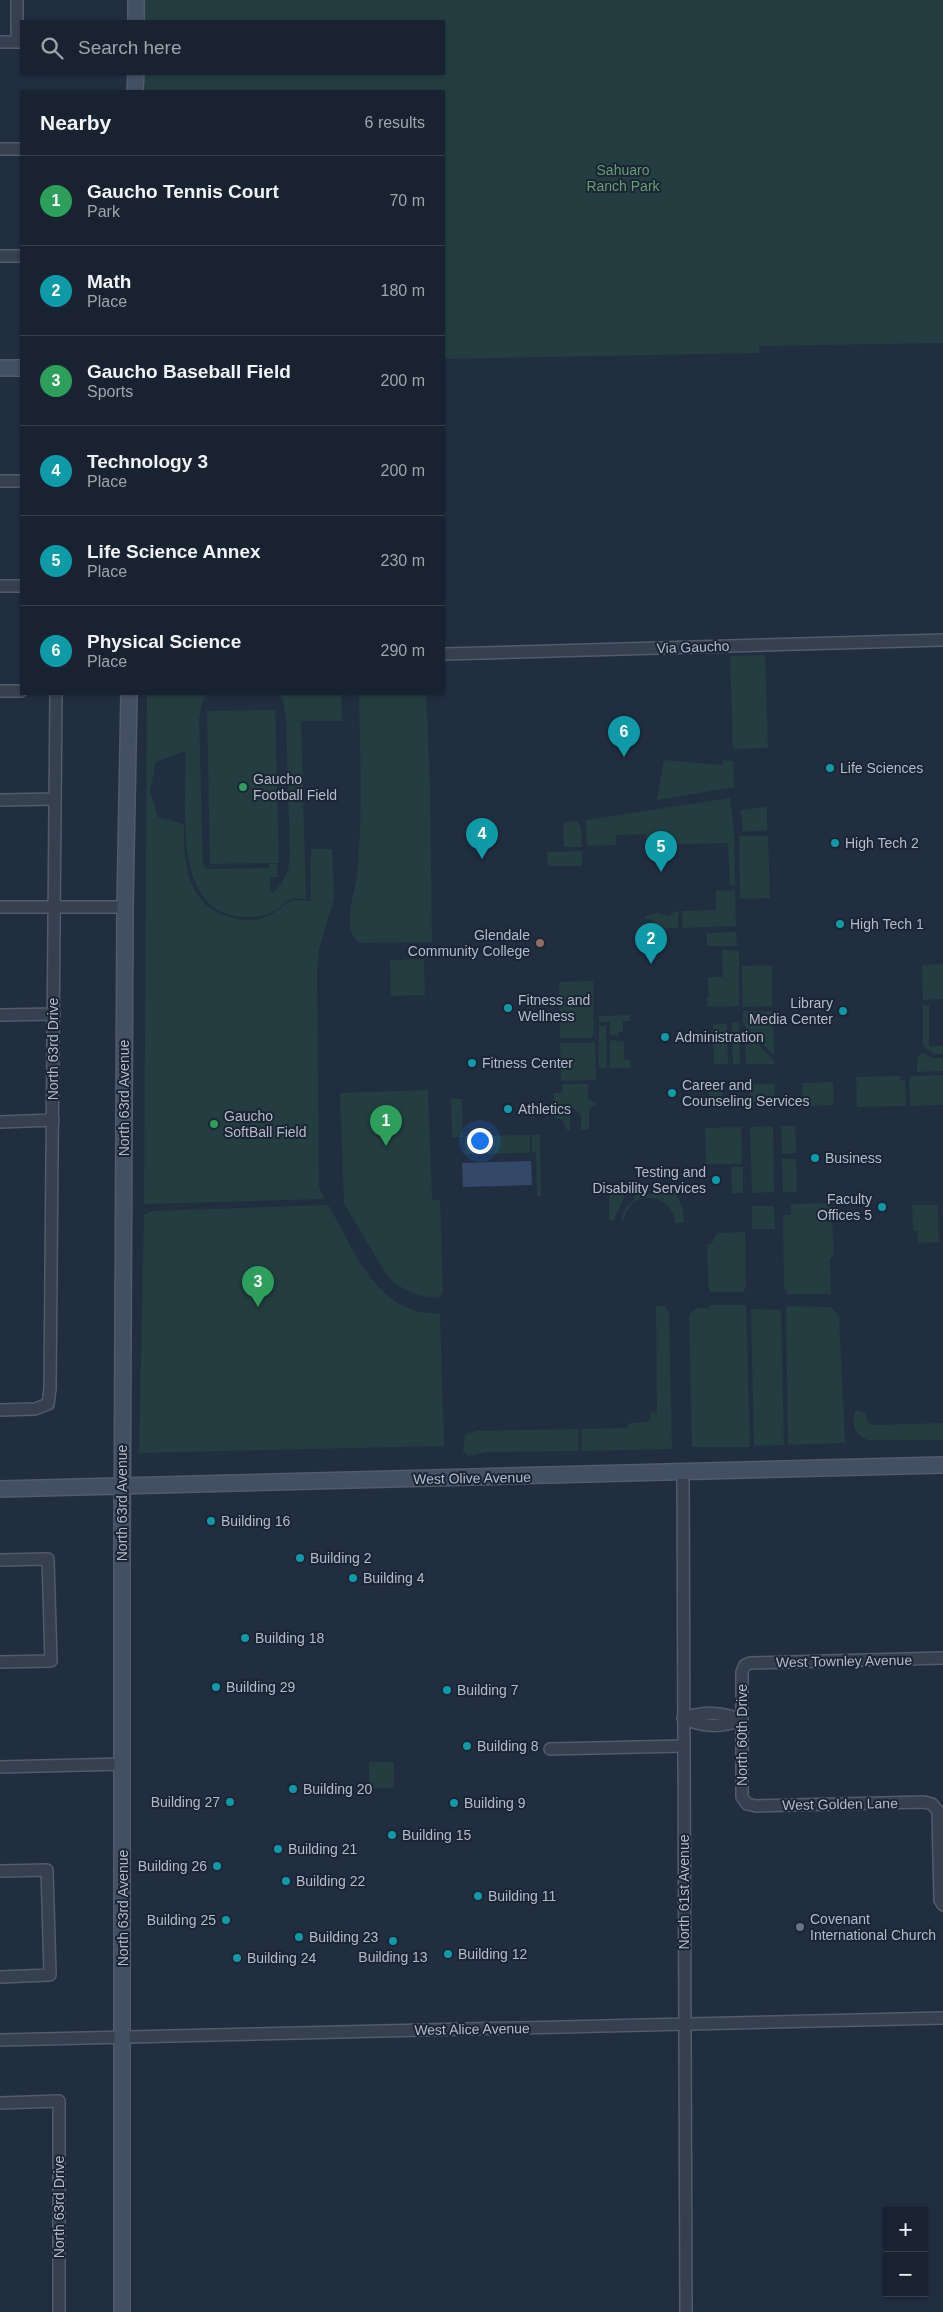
<!DOCTYPE html>
<html lang="en">
<head>
<meta charset="utf-8">
<style>
  :root { --surface:#192230; --page:#262f3c; --text:#f1f3f6; --muted:#9fa4ab; --line:#373f4c; --accent:#82b0ff }
  body { margin:0; font-family:Helvetica,sans-serif; background:var(--page); color:var(--text) }
  .controls { position:absolute; right:15px; bottom:15px; display:grid; overflow:hidden; border-radius:0px; box-shadow:0 1px 4px #0004 }
  .controls button { width:45px; height:45px; display:grid; place-items:center; padding:0; border:0; border-bottom:1px solid var(--line); background:var(--surface); color:var(--text); font:25px sans-serif }
  .you { position:absolute; left:479px; top:1140px; width:18px; height:18px; margin:-12px; border:4px solid #fff; border-radius:50%; background:#1a73e8; box-shadow:0 0 0 8px #1a73e833 }
  .badge { display:grid; place-items:center; width:32px; height:32px; border-radius:50%; background:var(--accent); color:#fff; font-size:16px; font-weight:700 }
  .pin { position:absolute; translate:-50% -41px; filter:drop-shadow(0 1px 2px #0008) }
  .pin::after { content:''; position:absolute; top:26px; width:18px; height:15px; background:inherit; clip-path:polygon(0 0,100% 0,50% 100%) }
  .list { margin:0; padding:0; list-style:none }
  h2 { display:flex; justify-content:space-between; align-items:center; height:65px; margin:0; padding:0 20px; font-size:21px }
  h2 small { font-size:16px; font-weight:400; color:var(--muted) }
  .list li { display:grid; grid-template-columns:32px 1fr auto; gap:15px; align-items:center; box-sizing:border-box; height:90px; padding:0 20px; border-top:1px solid var(--line) }
  .list b { display:block; font-size:19px; white-space:nowrap }
  .list p { margin:0; font-size:16px; white-space:nowrap; color:var(--muted) }
  .list em { font-size:16px; font-style:normal; color:var(--muted) }
  .icon { flex:none; width:28px; height:28px; fill:none; stroke:currentColor; stroke-width:2; stroke-linecap:round; stroke-linejoin:round }
  .map { position:relative; flex:none; width:943px; height:2312px; overflow:hidden }
  .search { position:absolute; background:var(--surface); box-shadow:0 1px 4px #0004; left:20px; top:20px; width:425px; height:55px; display:flex; align-items:center; gap:12px; box-sizing:border-box; padding:0 18px; border-radius:0px; color:var(--muted); font-size:19px }
  .panel { position:absolute; background:var(--surface); box-shadow:0 1px 4px #0004; left:20px; top:90px; width:425px; height:605px; border-radius:0px }
  .map>svg:first-child { display:block }
</style>
</head>
<body>
<div class="map">
<svg width="943" height="2312" viewBox="0 0 943 2312">
  <rect width="100%" height="100%" fill="#212e40"/>
  <path fill="#233d41" d="M145,0h798v343l-184,3v7l-315,6v-268h-300v-17h300v-53h-299z
    M765,655l3,93 -35,1 -3,-93z
    M147,694h60l-5,9 -3,16 4,145 5,5 61,-1v-4h8l1,13h-8v14l2,2c12,-9 17,-22 18,-37l-4,-139 -3,-16 -4,-7h62l1,27h-41l5,178c-4,0 -11,-1 -15,0 -3,1 -6,5 -9,7 -9,7 -21,11 -32,11 -82,4 -62,-115 -65,-166l-29,11 -6,29 8,26 26,7c0,35 1,74 37,90 12,5 28,8 41,4 13,-3 21,-14 30,-17 5,-2 14,0 19,0l-1,-38 2,-14h20l2,49 -15,51 -2,24 2,213 5,13 -180,5z
    M359,694h67l4,94 2,154 -72,1c-20,-11 -5,-50 -3,-68 6,-60 3,-121 2,-181z
    M275,710l4,153 -69,1 -3,-153z
    M664,760l58,5 1,-5 10,1 1,26 -77,13z
    M730,798l4,35 1,52h-5l-2,-42 -81,2 -1,-11 -30,1v10l-29,1 -1,-26z
    M767,807v23l-24,2 -2,-22z
    M578,821l3,8 1,18h-18l-1,-21 3,-4z
    M739,836h29l2,62 -30,1z
    M582,851v15h-34l-1,-14z
    M735,890l1,36 -53,2 -1,-17 34,-1v-19z
    M678,910v18l-34,1 10,-5 -2,-4 -6,-1v-3l11,-3 11,3z
    M736,932l1,14h-30v-13z
    M722,950l17,1v55l-31,1 -2,-9 3,-1 -1,-20h15z
    M424,959l1,36 -34,1 -1,-36z
    M943,964v35l-20,1 -1,-35z
    M772,965v41l-29,1 -1,-41z
    M593,981l1,52 -3,5h-31l-1,-56z
    M923,1005h6v41h14v8h-9l-11,-8z
    M743,1011h30l1,44 -31,-31z
    M630,1015v6h-7v11h-4v4l-9,-1v-13h-11v-6z
    M732,1023h7l1,41 -7,1z
    M713,1024h14l1,40h-14z
    M599,1026h7l1,42h-8z
    M745,1030l30,32 -1,2h-28z
    M610,1040l14,2v17l6,1 1,8h-21z
    M560,1043h35l1,37 -35,1z
    M922,1053l11,5h10v13l-26,1v-14z
    M943,1075v30l-32,1 -2,-24 2,-6z
    M900,1076v4h5l1,26 -49,1 -1,-30z
    M833,1082l1,23 -31,1 -1,-23z
    M562,1084h26v16l8,2v4l-7,2v21l-8,1v-15l-9,-8 -2,2v22l-3,-1 -5,-10 -8,-3v-24h8z
    M749,1084h25l1,22c-19,0 -26,0 -26,-22z
    M709,1085h13l1,22h-14z
    M428,1090l4,110h8l3,91 -2,5 -4,2 -20,-3 -22,-11 -9,-10 -42,-71 -4,-110z
    M451,1099h11l1,38h-11z
    M773,1126l1,66 -22,1 -2,-66z
    M781,1126h14l1,27 -14,1z
    M741,1127l1,37h-36l-1,-36z
    M530,1135v18l-65,1v-18z
    M532,1135h8l1,61h-4l-1,-44h-4z
    M782,1159h14l1,33h-14z
    M731,1167h12v26h-11z
    M676,1193l7,17 1,13h-9c-2,-32 -47,-34 -51,-3h-3l4,-12 9,-8v-6z
    M609,1195h15c0,8 -8,16 -9,25l-6,1z
    M831,1203l3,52 -4,4 1,35h-44l-3,-7 -1,-72h8v-11z
    M328,1205c24,39 39,88 85,105 8,3 18,3 27,4l4,132 -305,7 5,-238 7,-4z
    M912,1205h26l1,37 -21,1 -1,-12h-4z
    M752,1206h22l1,23h-23z
    M745,1232l1,54 -2,6h-35l-2,-47 5,-2 5,-10z
    M709,1305h37l4,142h-58l-3,-132 7,-7h13z
    M656,1306h9l4,7 3,136 -90,2 -1,-22 45,-1 4,-5 16,-1 4,-2 1,-9 6,3z
    M786,1306l44,1 9,8 6,128 -57,2z
    M751,1309l30,1 3,135 -30,1z
    M855,1410l11,3 1,8 5,4 71,-2v17h-76c-14,-8 -15,-12 -12,-30z
    M578,1429l1,22 -93,1 -18,4 -3,-4h-2l2,-17 11,-4z
    M369,1762h25v26h-25z"/>
  <path fill="#344869" d="M531,1161l1,24 -69,2 -1,-24z"/>
  <g fill="none" stroke-linecap="round" stroke-linejoin="round">
    <defs>
      <path id="street" d="M0,42h21
        M17,42v-42
        M0,149h21
        M0,256h21
        M0,481h21
        M0,586h21
        M444,654l499,-14
        M0,691h21
        M0,800l55,-1
        M0,907h125
        M0,1015l54,-1
        M0,1122l53,-2
        M0,1410l35,-1 13,-5 2,-15 6,-695
        M683,1472l3,840
        M0,1560l48,-1 3,102 -51,1
        M943,1658l-193,5 -5,2 -3,7v125l5,7 9,2 168,-4 8,2 6,7 2,89 3,5
        M683,1718c20,9 37,10 58,2
        M683,1718c21,-6 38,-7 58,2
        M550,1749l133,-3
        M0,1767l122,-3
        M0,1871l47,-1 3,105 -50,2
        M0,2040l943,-22
        M0,2103l59,-2v211"/>
      <path id="secondary" d="M136,21v-21
        M135,91l1,-17
        M0,368h21
        M0,1489l943,-24
        M122,2312v-763l3,-642 4,-213"/>
    </defs>
    <use href="#street" stroke="#515b6a" stroke-width="14"/>
    <use href="#secondary" stroke="#515b6a" stroke-width="18"/>
    <use href="#street" stroke="#36404f" stroke-width="11"/>
    <use href="#secondary" stroke="#434f63" stroke-width="15"/>
  </g>
  <g fill="#0f9aa8" stroke="#1b2534" stroke-width="2">
    <circle cx="830" cy="768" r="5"/>
    <circle cx="835" cy="843" r="5"/>
    <circle cx="840" cy="924" r="5"/>
    <circle cx="508" cy="1008" r="5"/>
    <circle cx="843" cy="1011" r="5"/>
    <circle cx="665" cy="1037" r="5"/>
    <circle cx="472" cy="1063" r="5"/>
    <circle cx="672" cy="1093" r="5"/>
    <circle cx="508" cy="1109" r="5"/>
    <circle cx="815" cy="1158" r="5"/>
    <circle cx="716" cy="1180" r="5"/>
    <circle cx="882" cy="1207" r="5"/>
    <circle cx="211" cy="1521" r="5"/>
    <circle cx="300" cy="1558" r="5"/>
    <circle cx="353" cy="1578" r="5"/>
    <circle cx="245" cy="1638" r="5"/>
    <circle cx="216" cy="1687" r="5"/>
    <circle cx="447" cy="1690" r="5"/>
    <circle cx="467" cy="1746" r="5"/>
    <circle cx="293" cy="1789" r="5"/>
    <circle cx="230" cy="1802" r="5"/>
    <circle cx="454" cy="1803" r="5"/>
    <circle cx="392" cy="1835" r="5"/>
    <circle cx="278" cy="1849" r="5"/>
    <circle cx="217" cy="1866" r="5"/>
    <circle cx="286" cy="1881" r="5"/>
    <circle cx="478" cy="1896" r="5"/>
    <circle cx="226" cy="1920" r="5"/>
    <circle cx="299" cy="1937" r="5"/>
    <circle cx="393" cy="1941" r="5"/>
    <circle cx="448" cy="1954" r="5"/>
    <circle cx="237" cy="1958" r="5"/>
  </g>
  <g fill="#2e9e5b" stroke="#1b2534" stroke-width="2">
    <circle cx="243" cy="787" r="5"/>
    <circle cx="214" cy="1124" r="5"/>
  </g>
  <circle fill="#8d6e63" stroke="#1b2534" stroke-width="2" cx="540" cy="943" r="5"/>
  <circle fill="#6b7280" stroke="#1b2534" stroke-width="2" cx="800" cy="1927" r="5"/>
  <g text-anchor="middle" dominant-baseline="central" stroke-width="4" stroke-linejoin="round" paint-order="stroke">
    <g font-size="14" fill="#669e74" stroke="#1b2534">
      <text x="623" y="170">Sahuaro<tspan x="623" dy="16">Ranch Park</tspan></text>
    </g>
    <g font-size="14" fill="#b2bbcb" stroke="#1b2534">
      <text transform="translate(693 647) rotate(-2)">Via Gaucho</text>
      <text transform="translate(53 1049) rotate(-90)">North 63rd Drive</text>
      <text transform="translate(124 1098) rotate(-90)">North 63rd Avenue</text>
      <text transform="translate(472 1478) rotate(-1)">West Olive Avenue</text>
      <text transform="translate(122 1503) rotate(-90)">North 63rd Avenue</text>
      <text transform="translate(844 1661) rotate(-1)">West Townley Avenue</text>
      <text transform="translate(742 1735) rotate(-90)">North 60th Drive</text>
      <text transform="translate(840 1804) rotate(-1)">West Golden Lane</text>
      <text transform="translate(684 1892) rotate(-90)">North 61st Avenue</text>
      <text transform="translate(123 1908) rotate(-90)">North 63rd Avenue</text>
      <text transform="translate(472 2029) rotate(-1)">West Alice Avenue</text>
      <text transform="translate(59 2207) rotate(-90)">North 63rd Drive</text>
    </g>
    <g font-size="14" fill="#b2bbcb" stroke="#1b2534" text-anchor="start">
      <text x="840" y="768">Life Sciences</text>
      <text x="253" y="779">Gaucho<tspan x="253" dy="16">Football Field</tspan></text>
      <text x="845" y="843">High Tech 2</text>
      <text x="850" y="924">High Tech 1</text>
      <text x="530" y="935" text-anchor="end">Glendale<tspan x="530" dy="16">Community College</tspan></text>
      <text x="518" y="1000">Fitness and<tspan x="518" dy="16">Wellness</tspan></text>
      <text x="833" y="1003" text-anchor="end">Library<tspan x="833" dy="16">Media Center</tspan></text>
      <text x="675" y="1037">Administration</text>
      <text x="482" y="1063">Fitness Center</text>
      <text x="682" y="1085">Career and<tspan x="682" dy="16">Counseling Services</tspan></text>
      <text x="518" y="1109">Athletics</text>
      <text x="224" y="1116">Gaucho<tspan x="224" dy="16">SoftBall Field</tspan></text>
      <text x="825" y="1158">Business</text>
      <text x="706" y="1172" text-anchor="end">Testing and<tspan x="706" dy="16">Disability Services</tspan></text>
      <text x="872" y="1199" text-anchor="end">Faculty<tspan x="872" dy="16">Offices 5</tspan></text>
      <text x="221" y="1521">Building 16</text>
      <text x="310" y="1558">Building 2</text>
      <text x="363" y="1578">Building 4</text>
      <text x="255" y="1638">Building 18</text>
      <text x="226" y="1687">Building 29</text>
      <text x="457" y="1690">Building 7</text>
      <text x="477" y="1746">Building 8</text>
      <text x="303" y="1789">Building 20</text>
      <text x="220" y="1802" text-anchor="end">Building 27</text>
      <text x="464" y="1803">Building 9</text>
      <text x="402" y="1835">Building 15</text>
      <text x="288" y="1849">Building 21</text>
      <text x="207" y="1866" text-anchor="end">Building 26</text>
      <text x="296" y="1881">Building 22</text>
      <text x="488" y="1896">Building 11</text>
      <text x="810" y="1919">Covenant<tspan x="810" dy="16">International Church</tspan></text>
      <text x="216" y="1920" text-anchor="end">Building 25</text>
      <text x="309" y="1937">Building 23</text>
      <text x="458" y="1954">Building 12</text>
      <text x="393" y="1957" text-anchor="middle">Building 13</text>
      <text x="247" y="1958">Building 24</text>
    </g>
  </g>
</svg>
<div class="controls">
<button>+</button>
<button>−</button>
</div>
<div class="you"></div>
<div class="pin badge" style="left:386px;top:1146px;background:#2e9e5b">1</div>
<div class="pin badge" style="left:651px;top:964px;background:#0f9aa8">2</div>
<div class="pin badge" style="left:258px;top:1307px;background:#2e9e5b">3</div>
<div class="pin badge" style="left:482px;top:859px;background:#0f9aa8">4</div>
<div class="pin badge" style="left:661px;top:872px;background:#0f9aa8">5</div>
<div class="pin badge" style="left:624px;top:757px;background:#0f9aa8">6</div>
<div class="search"><svg class="icon" aria-label="search" viewBox="0 0 24 24"><circle cx="10" cy="10" r="6"/><path d="M15 15l6 6"/></svg>Search here</div>
<section class="panel">
<h2>Nearby<small>6 results</small></h2>
<ul class="list">
<li><span class="badge" style="background:#2e9e5b">1</span><div><b>Gaucho Tennis Court</b><p>Park</p></div><em>70 m</em></li>
<li><span class="badge" style="background:#0f9aa8">2</span><div><b>Math</b><p>Place</p></div><em>180 m</em></li>
<li><span class="badge" style="background:#2e9e5b">3</span><div><b>Gaucho Baseball Field</b><p>Sports</p></div><em>200 m</em></li>
<li><span class="badge" style="background:#0f9aa8">4</span><div><b>Technology 3</b><p>Place</p></div><em>200 m</em></li>
<li><span class="badge" style="background:#0f9aa8">5</span><div><b>Life Science Annex</b><p>Place</p></div><em>230 m</em></li>
<li><span class="badge" style="background:#0f9aa8">6</span><div><b>Physical Science</b><p>Place</p></div><em>290 m</em></li>
</ul>
</section>
</div>
</body>
</html>
